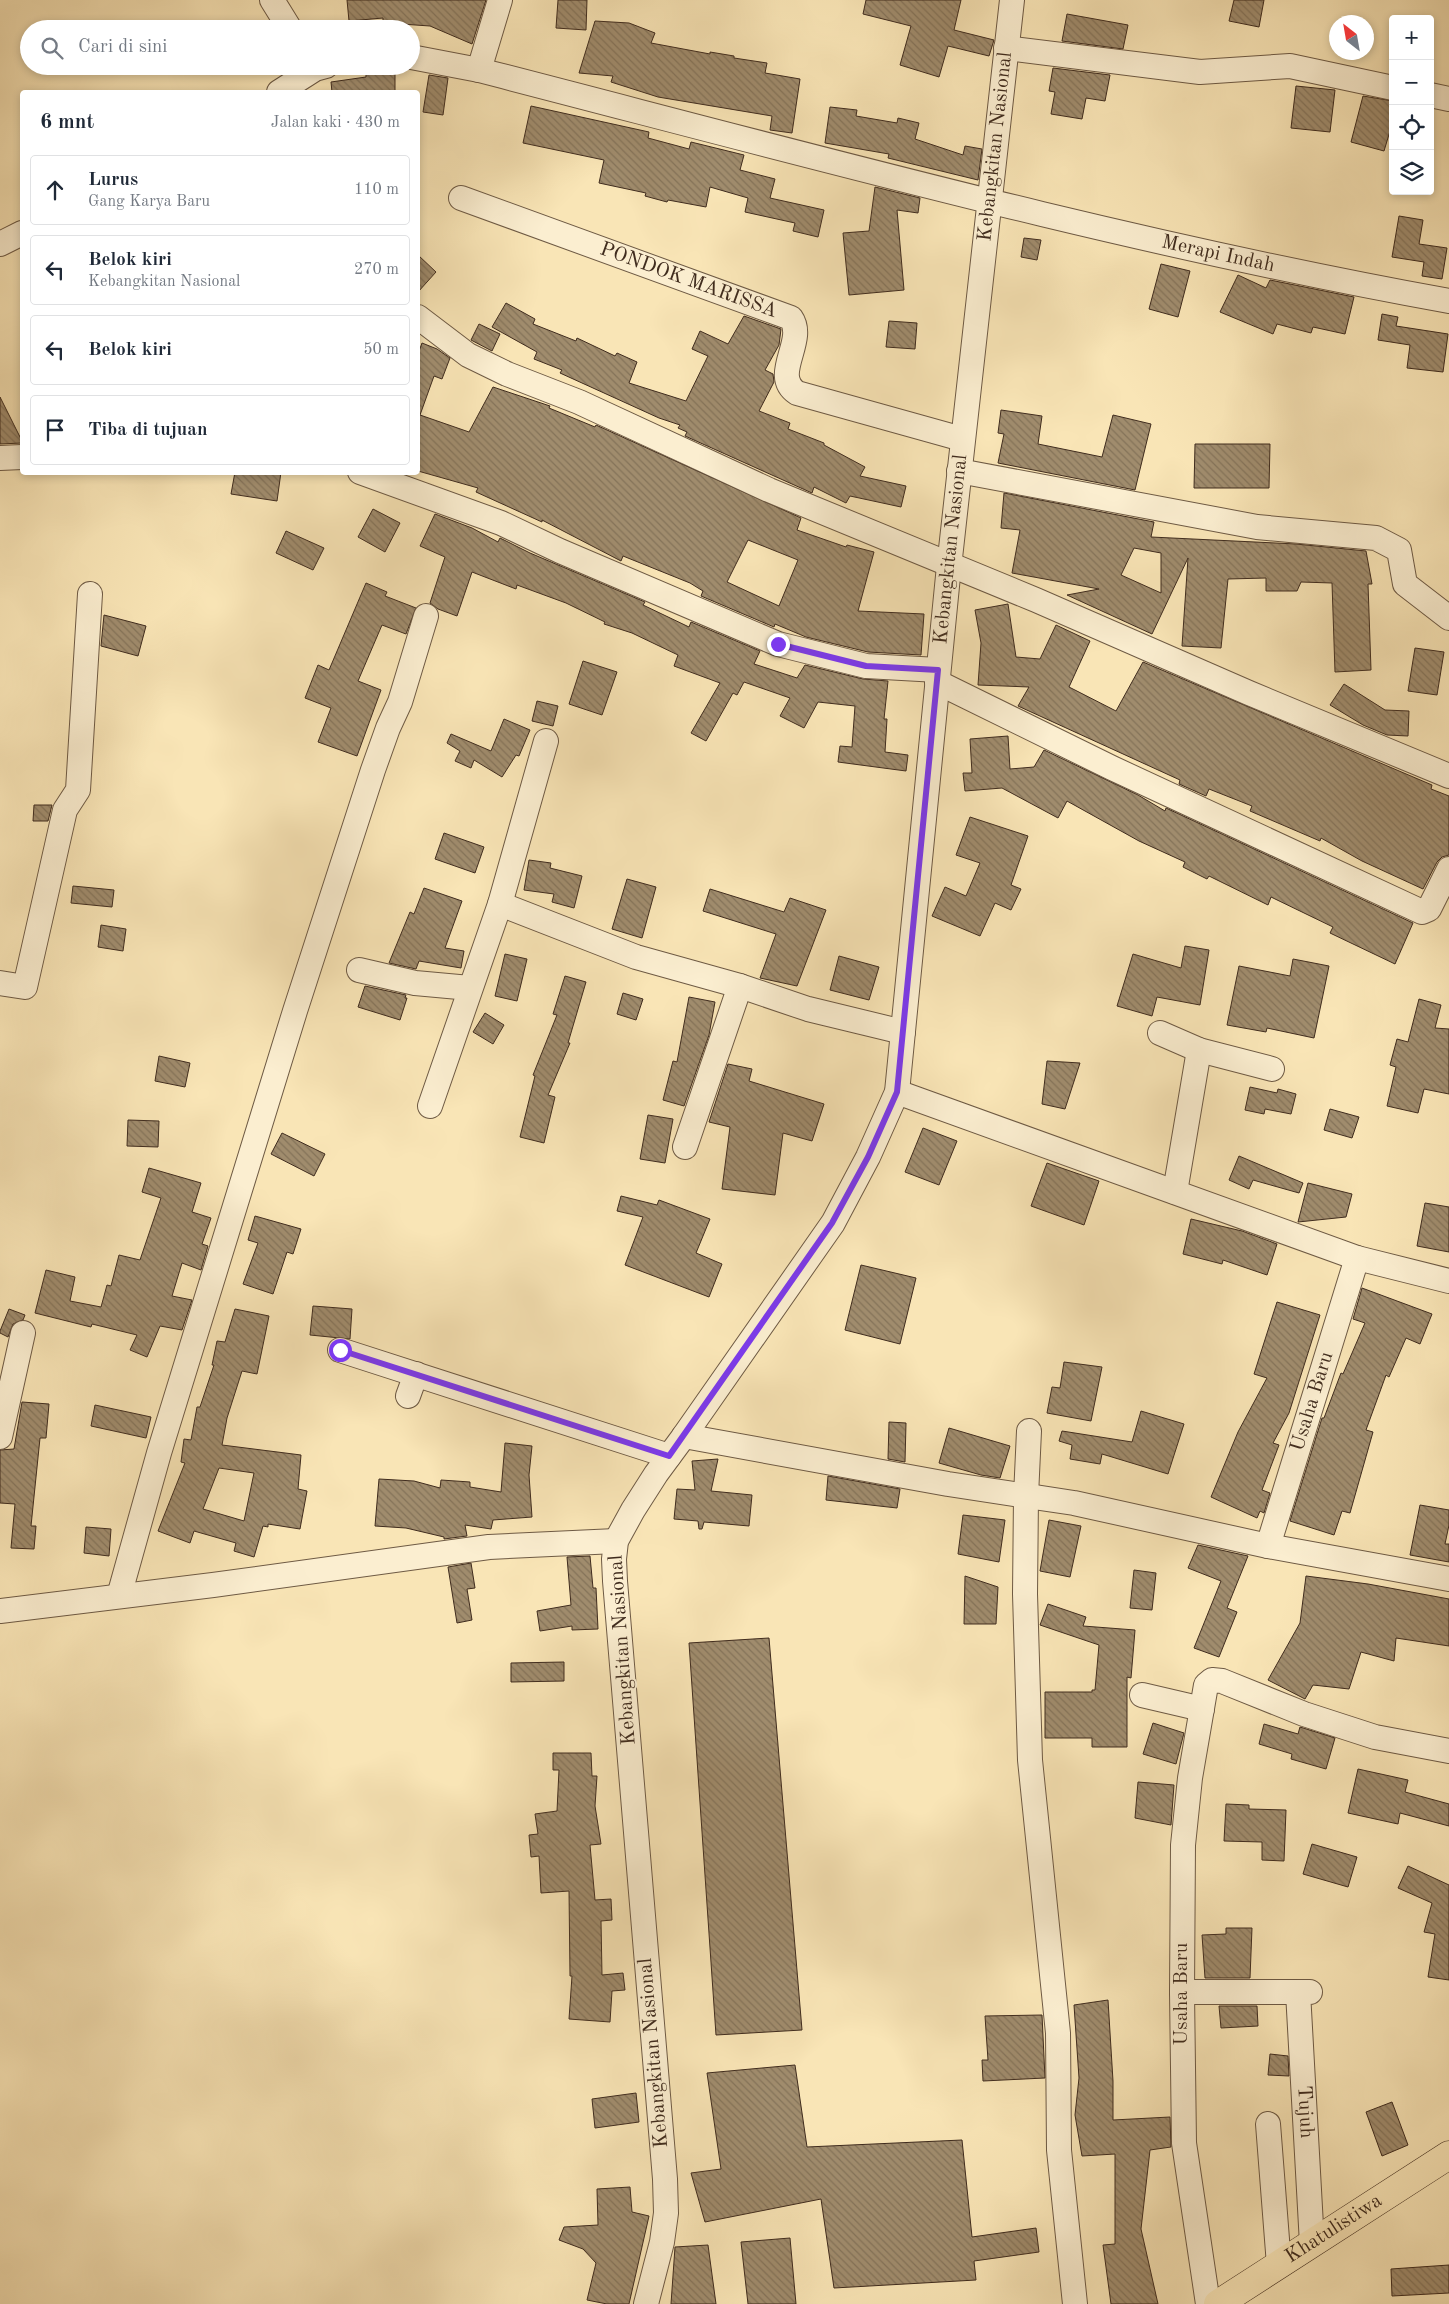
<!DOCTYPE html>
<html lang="id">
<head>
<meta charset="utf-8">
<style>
  :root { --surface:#fff; --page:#f6f6f7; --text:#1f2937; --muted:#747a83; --line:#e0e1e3 }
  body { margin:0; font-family:"Old Standard TT",serif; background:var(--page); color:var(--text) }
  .controls { position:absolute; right:15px; top:15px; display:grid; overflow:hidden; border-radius:5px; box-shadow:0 2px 8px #0003 }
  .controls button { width:45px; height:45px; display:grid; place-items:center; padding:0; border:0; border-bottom:1px solid var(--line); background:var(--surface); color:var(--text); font:25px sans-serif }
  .compass { position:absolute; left:1329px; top:15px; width:45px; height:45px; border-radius:50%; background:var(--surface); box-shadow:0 2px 8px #0003; rotate:329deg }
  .stop { position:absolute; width:15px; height:15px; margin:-11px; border:4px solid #7c3aed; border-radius:50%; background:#fff }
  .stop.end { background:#7c3aed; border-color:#fff; box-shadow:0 1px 5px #0008 }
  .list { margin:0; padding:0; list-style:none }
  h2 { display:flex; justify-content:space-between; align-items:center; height:65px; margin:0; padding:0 20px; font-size:21px }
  h2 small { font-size:16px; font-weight:400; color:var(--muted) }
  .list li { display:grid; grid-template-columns:32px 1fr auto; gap:15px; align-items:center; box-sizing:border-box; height:70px; margin:0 10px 10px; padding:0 10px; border:1px solid var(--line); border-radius:5px }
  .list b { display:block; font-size:19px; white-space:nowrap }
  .list p { margin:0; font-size:16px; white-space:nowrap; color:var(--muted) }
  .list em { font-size:16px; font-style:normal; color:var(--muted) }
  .icon { flex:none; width:28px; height:28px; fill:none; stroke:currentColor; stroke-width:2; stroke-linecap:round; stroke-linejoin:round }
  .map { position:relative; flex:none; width:1449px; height:2304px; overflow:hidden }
  .search { position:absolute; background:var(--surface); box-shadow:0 2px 8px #0003; left:20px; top:20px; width:400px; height:55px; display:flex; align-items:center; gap:12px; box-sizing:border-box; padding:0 18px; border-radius:28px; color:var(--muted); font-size:19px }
  .panel { position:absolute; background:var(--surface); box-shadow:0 2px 8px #0003; left:20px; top:90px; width:400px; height:385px; border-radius:5px }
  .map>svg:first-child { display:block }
</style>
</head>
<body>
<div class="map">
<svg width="1449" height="2304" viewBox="0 0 1449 2304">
  <defs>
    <pattern id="building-back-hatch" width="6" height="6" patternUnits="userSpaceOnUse" patternTransform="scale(1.25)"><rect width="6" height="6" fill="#a08c6d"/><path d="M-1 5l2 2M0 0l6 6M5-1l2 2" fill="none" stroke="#847359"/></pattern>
  </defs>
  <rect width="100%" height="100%" fill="#f9e5b6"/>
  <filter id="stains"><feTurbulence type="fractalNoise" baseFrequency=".004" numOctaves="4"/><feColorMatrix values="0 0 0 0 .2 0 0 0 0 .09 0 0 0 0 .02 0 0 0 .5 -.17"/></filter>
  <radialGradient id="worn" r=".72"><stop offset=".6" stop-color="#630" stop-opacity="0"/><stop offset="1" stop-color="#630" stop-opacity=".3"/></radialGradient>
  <path fill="url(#building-back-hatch)" stroke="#402c1e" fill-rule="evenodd" d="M347,0h139l-14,44 -42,-18 -29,-2v5h-18v-11l-34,3z
    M558,0h29l-1,30 -30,-2z
    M866,0h95l-7,30 40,10 -5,16 -41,-10 -9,31 -39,-12 11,-39 -48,-12z
    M1234,0h30l-5,27 -30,-6z
    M1067,14l61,11 -5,24 -61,-8z
    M595,21l34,2 26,10 -4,10 59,11v-2l24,4v2l33,5 -2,10 35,6 -8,54 -22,-3 2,-14 -114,-19 -47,-15 2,-6 -34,-3z
    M1053,68l57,7 -5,26 -19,-3 -4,21 -31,-5 4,-22 -6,-1z
    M395,72v20h-63l-1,-10 35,-5v-4z
    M429,75l19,3 -5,37 -20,-3z
    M1296,86l39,4 -5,42 -39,-4z
    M1363,96l30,5v20l-9,30 -33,-9z
    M531,106l118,26 -1,6 41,11 2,-7 53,13 -4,15 35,9 -5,19 54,12 -6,27 -25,-6 2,-8 -50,-11 3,-14 -38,-11 -4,20 -38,-7 -1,2 -22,-6 1,-3 -47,-10 5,-23 -81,-17z
    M830,107l27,3 -1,6 41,7 1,-5 21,5 -4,16 48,16 2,-9 17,3 -4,31 -90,-22 1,-4 -64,-11z
    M875,187l45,11 -2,15 -21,-3 7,80 -55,5 -6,-62 26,-2z
    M1399,216l24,4 -4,24 28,4 -5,31 -20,-3 2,-14 -32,-5z
    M1024,238l17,2 -4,20 -16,-3z
    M418,255l18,17 -18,20z
    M1161,264l29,7 -12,46 -29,-8z
    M1238,275l28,13 4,-8 84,17 -9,37 -32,-7 -2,6 -34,-9 -4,10 -53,-22z
    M506,303l29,16 -2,5 43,17 1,-3 38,18 2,-3 20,9 -8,21 57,18 22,-45 -16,-7 8,-18 28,13 16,-28 37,13 -2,16 -14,25 8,4 1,8 -15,29 31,12 -2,6 36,14v2l41,22 -5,9 46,10 -5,21 -51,-11 -4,7 -32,-16 -2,6 -127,-57 2,-4 -9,-4 2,-3 -21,-7 -99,-45 2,-3 -28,-11 3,-7 -45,-25z
    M1382,314l16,3 -2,9 52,8 -5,38 -36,-4 3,-23 -32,-5z
    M889,321l28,2 -2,26 -29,-2z
    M479,324l21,10 -8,17 -21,-11z
    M422,343l15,6 13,9 -8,21 -8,-3 -14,39 49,17 24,-45 57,19 -1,2 46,19 1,-2 205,93 -4,12 49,17 1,-2 27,7 -16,59 66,3 -3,41 -53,-3 -62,-15 -31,-13 -1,3 -73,-31 2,-5 -13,-8 -67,-27 -2,5 -79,-41v2l-66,-30 2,-4 -60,-17v-117zM748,540l50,20 -19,46 -52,-24z
    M0,397l22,44v2l-22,1z
    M1001,410l41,6 -4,28 64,13 11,-42 38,9 -16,66 -137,-27 6,-29 -6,-1z
    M1195,444h75l-1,44h-75z
    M235,472h46l-4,29 -46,-7z
    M1004,493l150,29 -3,15 145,7 70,7 6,33h-4l3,86 -36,2 -3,-89 -31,-1 -4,9h-31v-13l-38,1 -7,69 -39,-2 6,-88 -36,76 -85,-39 32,-6 -87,-16 8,-43 -19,-2zM1134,548l27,5v40l-40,-18z
    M373,509l27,14 -15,29 -27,-15z
    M435,514l37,14 26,14 2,-4 30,15 115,49 -2,3 46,22 2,-5 69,29 -6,13 43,14 8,-13 58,14 25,2 -4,38h3l-2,33 23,3 -2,16 -68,-9 2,-16 12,1 3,-41 -37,-4 -14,26 -24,-12 10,-18 -46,-16 -7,13 -4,-2 -27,48 -15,-8 29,-50 -46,-17 4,-11 -46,-22 -28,-9 1,-2 -39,-19 -49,-18 -1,4 -44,-17 -15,44 -19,-7 -8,-6 15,-46 -25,-11z
    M286,531l38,17 -11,22 -37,-17z
    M366,583l21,9 -2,4 31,12 -10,26 -24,-9 -24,56 23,9 -24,66 -39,-14 13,-34 -26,-10 13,-33 11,5z
    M1008,604l8,53 24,2 16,-34 34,16 -21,46 47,24 27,-49 289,123 -1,4 18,7v59l-7,2 -5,5 -14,27 -61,-28 -41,-23 -1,3 -70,-30 2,-5 -43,-17 -3,7 -27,-12 1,-4 -162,-74 11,-19 -51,-2 3,-42 -6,-33z
    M104,615l42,11 -8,30 -37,-10z
    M1415,648l29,4 -7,43 -29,-4z
    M583,661l34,11 -15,43 -33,-11z
    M1344,684l41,26 24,1 -1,25 -21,-1 -24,-10 -33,-20z
    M537,701l21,5 -5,20 -21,-5z
    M504,719l26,11 -11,26 -3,-1 -14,22 -28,-17 -3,8 -16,-7 5,-10 -13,-8 4,-9 40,17z
    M1008,736l2,33 24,-2 10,-17 94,45 27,16 1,-3 247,115 -18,41 -65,-31 3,-6 -62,-30 -3,8 -59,-29 -2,3 -24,-12 2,-5 -46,-21 -72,-40 -9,17 -56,-30 -37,3 -2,-18h9l-2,-34z
    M34,805h18l-4,16h-15z
    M970,817l58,19 -17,49 10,4 -10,21 -16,-7 -15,33 -48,-20 13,-29 21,9 14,-33 -24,-8z
    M444,833l40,14 -9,26 -40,-14z
    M529,860l22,3 -1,5 32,8 -8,32 -22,-6 2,-8 -30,-4z
    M627,879l29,8 -14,51 -30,-9z
    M73,886l41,4 -2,17 -41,-4z
    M424,888l38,13 -17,47 19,3 -3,17 -42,-7 -3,8 -27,-6 21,-51 4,2z
    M710,889l74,23 6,-14 36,12 -29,76 -37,-8 16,-44 -73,-23z
    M101,925l25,4 -3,22 -25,-4z
    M1185,946l24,4 -9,55 -43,-8 -5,19 -35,-10 16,-52 48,14z
    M505,954l22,5 -10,42 -22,-5z
    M839,956l40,11 -10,33 -39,-10z
    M1293,959l36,7 -15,72 -47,-10 -1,4 -39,-7 12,-59 51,10z
    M565,976l21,6 -18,61h2l-22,52 7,2 -11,46 -24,-6 15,-61 -2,-1 24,-60 -4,-1z
    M365,986l41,9 -1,3h2l-7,22 -42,-13z
    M623,993l20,6 -7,21 -19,-6z
    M689,997l26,5 -6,33 -25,71 -21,-6 10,-39 4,1z
    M1419,999l22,6 -6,23 14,1v65l-25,-5 -6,24 -31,-7 9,-39 -6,-2 7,-26 11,3z
    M485,1013l19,12 -11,19 -20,-12z
    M159,1056l31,7 -5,24 -30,-6z
    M1047,1061l33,2 -15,46 -23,-5z
    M728,1064l24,5 -3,12 75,23 -12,37 -29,-8 -8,62 -53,-6 8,-62 -21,-5z
    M1250,1087l27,6 1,-4 18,5 -5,20 -26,-5 -1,5 -19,-4z
    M1330,1109l29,8 -7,21 -28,-8z
    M648,1115l25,4 -8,44 -25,-4z
    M128,1120l31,1 -1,26 -31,-1z
    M923,1128l34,13 -18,44 -34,-13z
    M282,1133l43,21 -11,22 -43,-22z
    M1239,1156l64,27 -4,10 -46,-13 -4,9 -20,-9z
    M1047,1163l52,18 -15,44 -53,-19z
    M149,1168l52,15 -9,29 19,6 -9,26 6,2 -7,24 -19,-7 -10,33 20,4 -10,30 -22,-4 -13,31 -17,-7 7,-15 -45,-11 -1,3 -56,-14 11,-43 29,7 -5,24 31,6 6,-22 4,1 8,-31 21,5 21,-62 -19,-6z
    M1308,1183l44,11 -6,23 -48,5z
    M621,1196l36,9 2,-5 51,19 -14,34 26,11 -13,33 -84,-32 18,-48 -26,-6z
    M1425,1203l24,4v45l-32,-6z
    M255,1216l46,13 -8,25 -6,-2 -14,42 -30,-10 15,-41 -10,-3z
    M1191,1219l51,12 35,13 -10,31 -44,-15 -1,4 -39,-10z
    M861,1265l55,13 -16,66 -55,-14z
    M1362,1288l70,26 -12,30 -14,-6 -17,39 -3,-2 -20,55 7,2 -23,81 -8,-2 -8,24 -44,-14 32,-103h2l17,-45 2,1 22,-51 -12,-4z
    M1277,1302l43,13 -31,98 -16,30 6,2 -17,45 8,3 -6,20 -4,-2 -3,7 -46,-21 27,-65 29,-54 -13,-4z
    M313,1306l39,3 -2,30 -40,-4z
    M9,1309l16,6 -2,5 -10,4 -5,13 -8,-4v-2z
    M235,1309l34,7 -12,58 -15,-3 -15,47 -5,27 79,10 -3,34 9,2 -7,38 -32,-5v3l-5,-1 -9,31 -20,-6 2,-8 -42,-12 -4,12 -32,-12 27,-68 -4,-1 3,-23 7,1 6,-33h3l14,-42h-2l5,-24 8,1zM219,1468l35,5 -10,48 -41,-12z
    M1064,1362l38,5 -11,54 -44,-8 5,-26 8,1z
    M22,1402l27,2 -3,34h-6l-9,88h5l-2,23 -23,-1 4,-44 -15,-1v-53l14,-1z
    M95,1405l56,12 -5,21 -55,-12z
    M1141,1411l43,13 -16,50 -66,-20 -2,10 -30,-5 2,-14 -13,-4 3,-10 70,11z
    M889,1422l17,1 -1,39 -17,-3z
    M949,1428l61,18 -10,32 -19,-3 -42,-12z
    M505,1443l27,3 -3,29 3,42 -39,3 -2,9 -26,-4 2,11 -23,3v-2l-38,-9 -31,-2 4,-47 35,2 26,7 1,-8 29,2v5l31,5z
    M718,1459l-7,32 41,4 -3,31 -45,-4 -2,7h-3l-1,-8 -24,-2 3,-30 18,1 -3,-29z
    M828,1476l72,13 -3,19 -71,-8z
    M1420,1505l29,5v15l-4,19h4v18l-39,-7z
    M963,1515l42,5 -6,42 -41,-8z
    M1049,1520l32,6 -11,51 -30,-6z
    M86,1527l25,2 -2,27 -25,-3z
    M1198,1545l50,11 -21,52 10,4 -18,45 -25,-9 27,-67 -33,-13z
    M590,1556l3,32h3l2,41 -26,1v-4l-32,5 -3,-20 34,-6 -4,-48z
    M471,1563l4,25 -8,1 5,31 -15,3 -9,-56z
    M1134,1570l22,3 -4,37 -22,-2z
    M965,1576l33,11 -2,37h-32z
    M1306,1576l62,8 81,15v47l-53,-8 -2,23 -33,-9 -12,37 -36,-4 -8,14 -37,-19 32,-57z
    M1048,1604l38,13 -3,9 52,4 -4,48 -4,-1v70h-35v-9h-47v-46h47v-2h3l4,-45 -59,-20z
    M769,1638l33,392 -86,5 -27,-392z
    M564,1662v19l-53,1v-19z
    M1153,1723l31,10 -8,31 -33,-10z
    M1264,1724l34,10 2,-7 35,11 -9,31 -35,-10 1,-5 -33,-10z
    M553,1753h38l1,23h5l-2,30 6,38 -11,1 5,55 16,-1 1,21 -11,1 1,54 21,-2 2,17 -13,1 -2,31 -41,-3 3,-43h-2l-1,-85 -28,2 -2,-37 -8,1 -2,-22 9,-1 -3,-20 22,-3 2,-41h-6z
    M1358,1769l50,11 -3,12 44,12v22l-49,-13 -2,11 -50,-11z
    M1138,1782l36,3 -3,40 -36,-7z
    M1226,1804l23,1v4l37,1 -2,51 -22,-1v-18l-38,-1z
    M1312,1844l45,13 -9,30 -45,-13z
    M1408,1866l41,19v95l-21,-3 7,-43 -11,-2 8,-29 -34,-15z
    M1226,1928h26l-2,50h-45l-3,-43 24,-1z
    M1108,2000l5,81v39l57,-3 1,30 -21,3 -9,79 17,75h-47l-8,-59 12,-1v-90l-33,2 -7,-41 4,-37 -5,-73z
    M1219,2006h38l1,20 -37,2z
    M1042,2015l3,63 -62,3 -1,-21h6l-3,-44z
    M1270,2054l18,2 1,20 -21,-1z
    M795,2065l12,82 155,-7 10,97 64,-9 3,24 -65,9 2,19 -142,8 -13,-89 -116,23 -14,-49 30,-4 -14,-96z
    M636,2093l3,29 -44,6 -3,-29z
    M1392,2102l16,43 -26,11 -16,-44z
    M630,2187l2,25 17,4 -20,88h-22l-20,-4 9,-37 -13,-14 -24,-9 5,-13 34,-2 -1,-36z
    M790,2238l6,66h-48l-7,-62z
    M708,2245l8,59h-45l4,-57z
    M1449,2265v28l-57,3 -1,-27z"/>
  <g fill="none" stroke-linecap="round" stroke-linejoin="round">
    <defs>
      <g id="minor">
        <path d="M272,0l18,29"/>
        <path d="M1006,48l194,24 90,-6 103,22"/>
        <path id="s1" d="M411,57l68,13c322,83 643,172 970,231"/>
        <path d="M479,70l21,-70"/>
        <path d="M279,92l36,-23 11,-3"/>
        <path d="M1430,95l19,4"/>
        <path id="s2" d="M461,198l330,120c16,23 -21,57 6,75l165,46"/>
        <path d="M0,244l22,-11"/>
        <path d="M418,317l50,38 39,19 72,28 190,88 267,110 213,93 200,83"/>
        <path d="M0,458l22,-1"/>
        <path d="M959,471l298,56 119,11 23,12 6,34 44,34"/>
        <path d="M360,472l141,51 59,28 218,93 88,22 72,4"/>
        <path d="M937,682l175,86 310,144 7,-3 20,-40"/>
        <path d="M500,904l136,53 104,29 68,23 95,23"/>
        <path d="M359,970l56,13 55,5"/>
        <path d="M0,983l25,4 40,-177 13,-20 12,-196"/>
        <path d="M1160,1033l39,17 73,19"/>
        <path d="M897,1092l460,166 92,23"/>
        <path d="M430,1106l70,-202 46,-163"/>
        <path d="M685,1147l55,-161"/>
        <path d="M1175,1192l24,-142"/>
        <path d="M340,1350l329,106"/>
        <path d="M408,1396l8,-22"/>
        <path d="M1029,1431l-3,65 -1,98 5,166 28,273 1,117 16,154"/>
        <path d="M684,1436l264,48 126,19 194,43 181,33"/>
        <path d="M0,1437l23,-104"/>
        <path id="s3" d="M1268,1546l89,-288"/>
        <path d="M119,1596l40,-143 136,-442 78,-241 15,-42 12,-26 26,-86"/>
        <path d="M0,1611l213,-26 276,-38 127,-6"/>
        <path d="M1142,1695l60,14"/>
        <path d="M1182,1992h116"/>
        <path id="s4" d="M1310,1992h-12l14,252"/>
        <path d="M1268,2124l11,141"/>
        <path id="s5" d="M646,2304l16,-62 4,-29 -1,-34 -50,-598 -1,-22 2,-18 17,-31 23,-36 28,-38 149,-213 35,-66 29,-65 51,-516 64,-576"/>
        <path d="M1208,2304l-24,-161 -2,-151 1,-147 7,-67 16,-93 6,-5 10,1 82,33 71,23 74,14"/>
      </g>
      <g id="trunk">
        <path id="s6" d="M1218,2304l231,-149"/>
      </g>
    </defs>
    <use href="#minor" stroke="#6e5a44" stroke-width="26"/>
    <use href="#trunk" stroke="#402c1e" stroke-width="29"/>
    <use href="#minor" stroke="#fbeed0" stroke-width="24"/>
    <use href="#trunk" stroke="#f9e5b6" stroke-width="28"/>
  </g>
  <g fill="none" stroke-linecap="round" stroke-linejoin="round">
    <path stroke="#7c3aed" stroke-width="6" d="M340,1350l329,106 163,-233 36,-66 29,-65 41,-422 -72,-4 -88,-22"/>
  </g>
  <g text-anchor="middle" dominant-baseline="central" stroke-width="4" stroke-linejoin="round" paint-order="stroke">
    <g font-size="20" fill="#402c1e" stroke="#fbeed0">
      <text stroke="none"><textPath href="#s5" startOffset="2249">Kebangkitan Nasional</textPath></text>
      <text stroke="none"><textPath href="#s1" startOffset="831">Merapi Indah</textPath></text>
      <text stroke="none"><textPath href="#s2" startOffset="242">PONDOK MARISSA</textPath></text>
      <text stroke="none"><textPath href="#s5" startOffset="1844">Kebangkitan Nasional</textPath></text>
      <text stroke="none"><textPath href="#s3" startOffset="151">Usaha Baru</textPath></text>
      <text transform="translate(623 1650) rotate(-94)">Kebangkitan Nasional</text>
      <text transform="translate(1182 1994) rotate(-90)">Usaha Baru</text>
      <text transform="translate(654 2053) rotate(-95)">Kebangkitan Nasional</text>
      <text stroke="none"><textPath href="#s4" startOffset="132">Tujuh</textPath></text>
      <text stroke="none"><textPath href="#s6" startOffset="138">Khatulistiwa</textPath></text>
    </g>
  </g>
  <rect width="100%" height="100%" filter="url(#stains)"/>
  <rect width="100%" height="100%" fill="url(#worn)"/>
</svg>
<div class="controls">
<button>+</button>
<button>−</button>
<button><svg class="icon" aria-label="locate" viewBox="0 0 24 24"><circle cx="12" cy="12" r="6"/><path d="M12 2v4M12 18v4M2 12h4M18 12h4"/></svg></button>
<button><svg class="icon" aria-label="layers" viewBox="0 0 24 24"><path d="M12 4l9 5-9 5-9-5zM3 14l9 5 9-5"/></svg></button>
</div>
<svg class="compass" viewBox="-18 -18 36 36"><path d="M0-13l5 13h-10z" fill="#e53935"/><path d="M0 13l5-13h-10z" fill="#747a83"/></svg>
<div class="stop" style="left:340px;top:1350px"></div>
<div class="stop end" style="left:778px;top:644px"></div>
<div class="search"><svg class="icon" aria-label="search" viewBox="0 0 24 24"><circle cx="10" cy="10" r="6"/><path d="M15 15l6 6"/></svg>Cari di sini</div>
<section class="panel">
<h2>6 mnt<small>Jalan kaki · 430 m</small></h2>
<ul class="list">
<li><svg class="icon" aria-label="ahead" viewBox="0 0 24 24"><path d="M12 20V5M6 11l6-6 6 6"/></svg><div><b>Lurus</b><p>Gang Karya Baru</p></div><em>110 m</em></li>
<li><svg class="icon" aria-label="left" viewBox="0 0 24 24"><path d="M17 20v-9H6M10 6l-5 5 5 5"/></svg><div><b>Belok kiri</b><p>Kebangkitan Nasional</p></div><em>270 m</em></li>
<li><svg class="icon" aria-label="left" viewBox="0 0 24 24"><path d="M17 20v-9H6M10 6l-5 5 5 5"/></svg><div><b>Belok kiri</b></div><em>50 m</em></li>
<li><svg class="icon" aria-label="arrive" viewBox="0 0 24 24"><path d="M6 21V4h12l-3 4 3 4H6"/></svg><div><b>Tiba di tujuan</b></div></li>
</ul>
</section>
</div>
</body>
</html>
